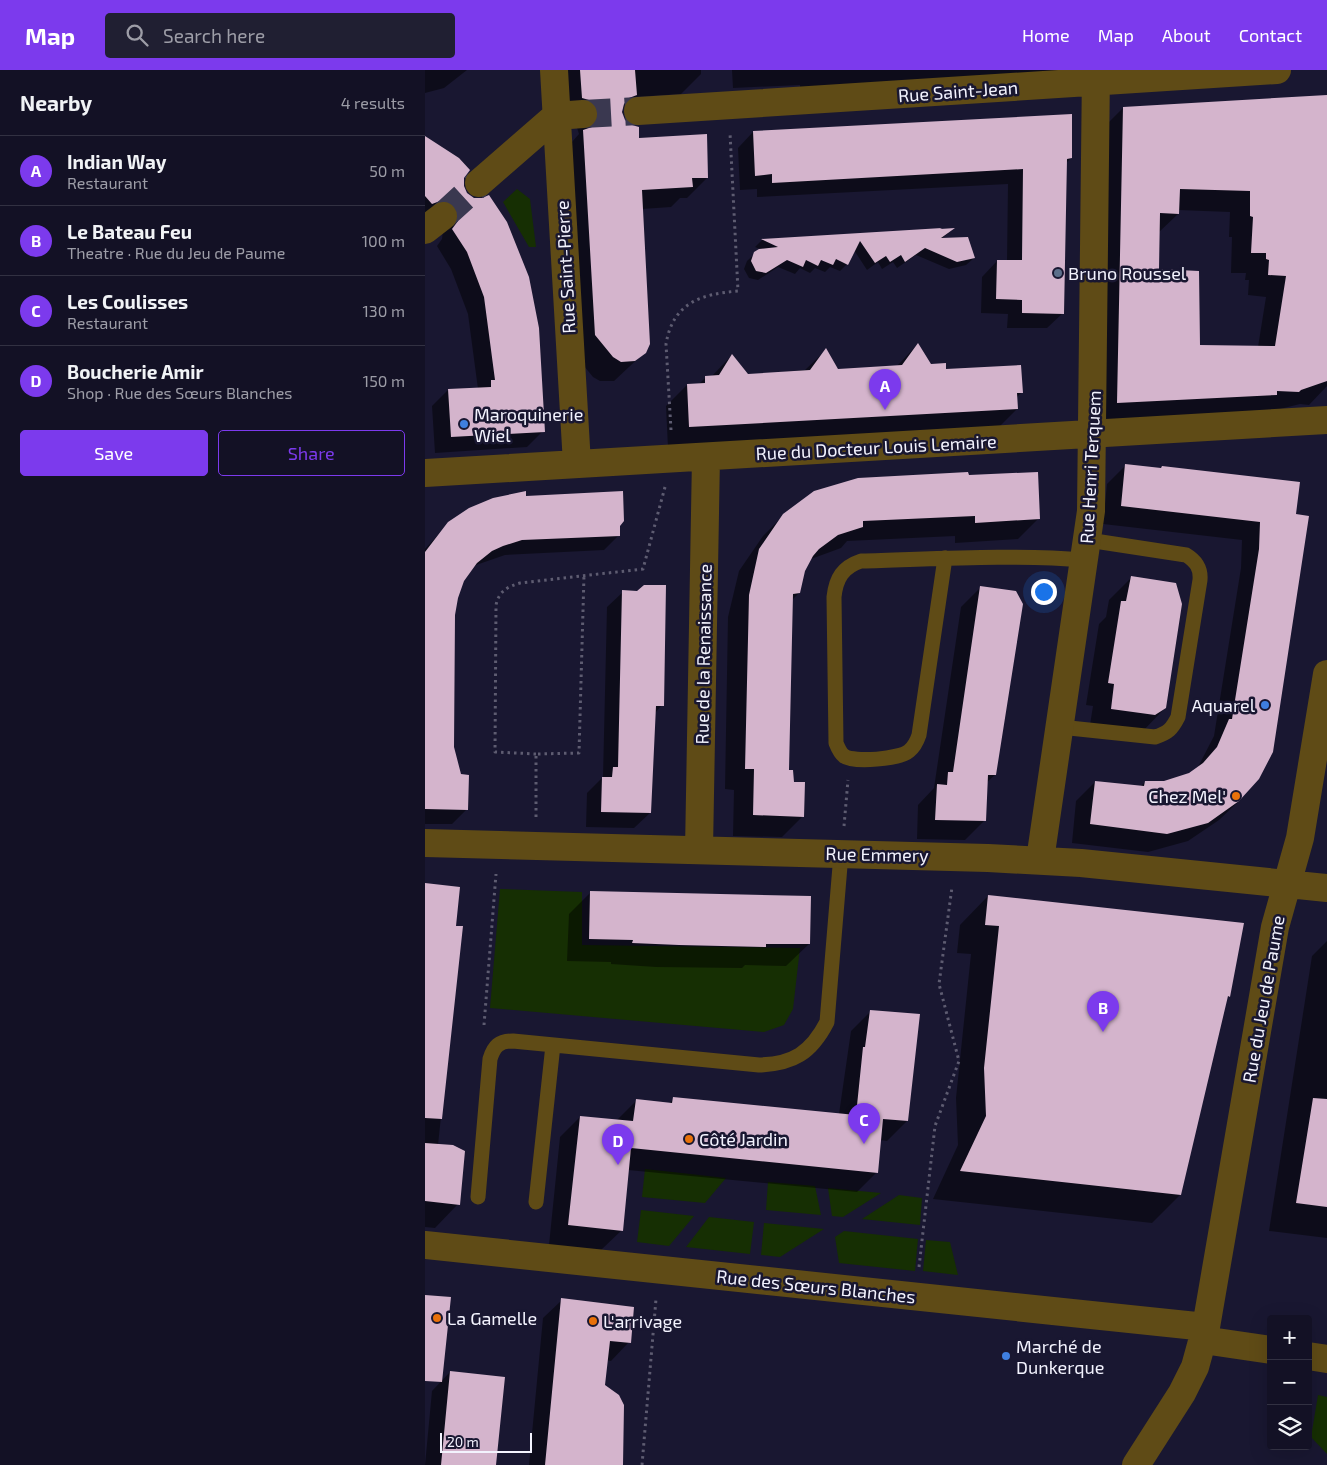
<!DOCTYPE html>
<html lang="en">
<head>
<meta charset="utf-8">
<style>
  :root { --surface:#131125; --page:#201f32; --text:#f1f3f6; --muted:#9d9da7; --line:#323142; --accent:#7c3aed }
  body { margin:0; font-family:"Exo 2",sans-serif; background:var(--page); color:var(--text) }
  .controls { position:absolute; right:15px; bottom:15px; display:grid; overflow:hidden; border-radius:5px; box-shadow:0 5px 20px #0002 }
  .controls button { width:45px; height:45px; display:grid; place-items:center; padding:0; border:0; border-bottom:1px solid var(--line); background:var(--surface); color:var(--text); font:25px sans-serif }
  .scale { position:absolute; left:15px; bottom:12px; width:92px; box-sizing:border-box; padding-left:5px; border:2px solid #f3f3fe; border-top:0; font-size:14px; line-height:18px; white-space:nowrap; color:#f3f3fe; -webkit-text-stroke:4px #191731; paint-order:stroke }
  .you { position:absolute; left:618px; top:521px; width:18px; height:18px; margin:-12px; border:4px solid #fff; border-radius:50%; background:#1a73e8; box-shadow:0 0 0 8px #1a73e833 }
  .badge { display:grid; place-items:center; width:32px; height:32px; border-radius:50%; background:var(--accent); color:#fff; font-size:16px; font-weight:700 }
  .pin { position:absolute; translate:-50% -41px; filter:drop-shadow(0 1px 2px #0008) }
  .pin::after { content:''; position:absolute; top:26px; width:18px; height:15px; background:inherit; clip-path:polygon(0 0,100% 0,50% 100%) }
  .list { margin:0; padding:0; list-style:none }
  h2 { display:flex; justify-content:space-between; align-items:center; height:65px; margin:0; padding:0 20px; font-size:21px }
  h2 small { font-size:16px; font-weight:400; color:var(--muted) }
  .list li { display:grid; grid-template-columns:32px 1fr auto; gap:15px; align-items:center; box-sizing:border-box; height:70px; padding:0 20px; border-top:1px solid var(--line) }
  .list b { display:block; font-size:19px; white-space:nowrap }
  .list p { margin:0; font-size:16px; white-space:nowrap; color:var(--muted) }
  .list em { font-size:16px; font-style:normal; color:var(--muted) }
  .actions { display:flex; gap:10px; padding:15px 20px }
  .actions a { flex:1; padding:11px 0; border:1px solid var(--accent); border-radius:5px; text-align:center; font-size:18px; color:var(--accent) }
  .actions .main { background:var(--accent); color:#fff }
  .icon { flex:none; width:28px; height:28px; fill:none; stroke:currentColor; stroke-width:2; stroke-linecap:round; stroke-linejoin:round }
  .map { position:relative; flex:none; width:902px; height:1395px; overflow:hidden }
  header { display:flex; align-items:center; gap:30px; box-sizing:border-box; height:70px; padding:0 25px; background:var(--accent); color:#fff }
  header strong { font-size:24px }
  nav { display:flex; gap:28px; margin-inline-start:auto; font-size:18px }
  .search { width:350px; height:45px; background:var(--page); display:flex; align-items:center; gap:12px; box-sizing:border-box; padding:0 18px; border-radius:5px; color:var(--muted); font-size:19px }
  main { display:flex }
  aside { flex:1; background:var(--surface) }
  .map>svg:first-child { display:block }
</style>
</head>
<body>
<header>
<strong>Map</strong>
<div class="search"><svg class="icon" aria-label="search" viewBox="0 0 24 24"><circle cx="10" cy="10" r="6"/><path d="M15 15l6 6"/></svg>Search here</div>
<nav><a>Home</a><a>Map</a><a>About</a><a>Contact</a></nav>
</header>
<main>
<aside>
<h2>Nearby<small>4 results</small></h2>
<ul class="list">
<li><span class="badge">A</span><div><b>Indian Way</b><p>Restaurant</p></div><em>50 m</em></li>
<li><span class="badge">B</span><div><b>Le Bateau Feu</b><p>Theatre · Rue du Jeu de Paume</p></div><em>100 m</em></li>
<li><span class="badge">C</span><div><b>Les Coulisses</b><p>Restaurant</p></div><em>130 m</em></li>
<li><span class="badge">D</span><div><b>Boucherie Amir</b><p>Shop · Rue des Sœurs Blanches</p></div><em>150 m</em></li>
</ul>
<div class="actions"><a class="main">Save</a><a>Share</a></div>
</aside>
<div class="map">
<svg width="902" height="1395" viewBox="0 0 902 1395">
  <rect width="100%" height="100%" fill="#191731"/>
  <path fill="#162f03" d="M92,119l13,10 6,48h-7l-26,-45z
    M75,819l82,3v53l218,3 -7,61 -9,16 -20,7 -274,-24z
    M220,1099l81,9 -21,25 -63,-6z
    M343,1112l47,4 6,29 -55,-5z
    M403,1118l53,5 -38,24 -11,-1z
    M474,1125l23,3 -2,27 -58,-6z
    M216,1140l53,6 -25,30 -32,-4z
    M284,1147l45,5 -4,32 -64,-7z
    M339,1153l60,6 -44,28 -19,-2z
    M419,1161l74,8 -3,32 -76,-8 -4,-26z
    M501,1170l24,2 8,33 -35,-4z
    M893,1325l9,2v57l-16,-17z"/>
  <path fill="#0007" fill-rule="evenodd" d="M0,0h42l-23,18 -19,5z
    M134,0h142v4l-20,20 -47,3 -12,12 2,12 14,18 69,39 -20,20h-7l-9,9 -29,2 3,143 -31,29h-14l-7,-4 -18,-22 -11,-204 15,-17z
    M307,0h326l-4,4 -254,15v-4l-67,3z
    M902,26v290l-18,19 -9,-1 -20,5 -183,14 5,-294 21,-21zM753,140l52,2 -1,25h3l-1,36h15l-1,7h4l-1,15 18,2 -8,50 -60,-1 -40,-76v-37l20,-19z
    M328,62l318,26 -5,5 -3,150 -16,15h-40l1,-14 -27,-1 1,-36 15,-16h10l1,-77 -251,13v-8l-17,1 -2,-42z
    M0,67l38,41v9l80,244 -16,16 -92,6 -3,-47 16,-16 30,-1 -10,-75 -17,-45 -14,-23 5,-7 1,-9 -18,-14z
    M513,159l14,1 -11,9 33,19 -8,7 -17,4 -33,-14 -19,13 -4,-6 -11,7 -4,-7 -11,8 -13,-20 -7,14 -7,7 -10,-4 -5,5 -10,-4 -5,5 -10,-5 -5,6 -17,-7 -20,13 -9,-2 -5,-9 3,-8 13,-12 -5,-2 7,-7z
    M492,275l13,20 92,27 -6,6 1,11 -21,21 -328,18 -2,-42 21,-21 12,-1 7,-7h5l21,-22 15,20 58,-5 21,-20 11,20 59,-3z
    M701,395l34,4 2,-2 137,16 -60,318 -20,19 -31,21 -40,11 -76,-9 4,-42 19,-19 45,5 5,-5h19l26,-8 8,-7 16,-31 27,-168 1,-28 -139,-16 4,-40z
    M543,407l70,42 -20,20 -63,4v-7l-108,5 -6,7 -30,11 -7,11 -5,23 -7,7 -4,171 15,45 -21,21 -49,-1 1,-46 -9,-1 3,-172 11,-46 24,-35 21,-21z
    M100,427l93,29 1,9 -15,15 -99,5 -29,10 -13,15 -6,18 -3,17 -2,132 15,62 -15,15h-27v-275l24,-26z
    M706,508l34,130 -22,23h-54l4,-25 -7,-1 13,-81 7,-7 3,-17z
    M556,517l14,188 -9,8 -1,37 -20,20 -48,-1 1,-34 16,-17 27,-181z
    M198,522l39,113 -7,8 -5,100 -16,15 -48,-1 1,-34 16,-16 4,-170z
    M0,814l30,43h6l-23,218 20,59 -23,24 -10,-1z
    M166,822l218,52 -23,22 -41,-1 -3,3 -86,-1 -45,-3v-2l-44,-1 2,-47z
    M563,826l241,100 -3,3 -46,196 -28,28 -219,-24 25,-54 -2,-47 15,-144 -14,-1 3,-28z
    M902,871v297l-58,-7 43,-275z
    M446,941l36,110 -20,20 -7,-1 -3,32 -20,20 -229,-22 -6,60 -21,20 -52,-5 11,-108 20,-20 36,4 20,-20 32,3 6,-5 165,15 12,-83z
    M137,1230l67,42 -18,19 -5,-1 -2,26 17,79h-92l14,-147z
    M25,1302l45,93h-70l7,-74z"/>
  <path fill="#d4b4cc" fill-rule="evenodd" d="M155,0h55l2,25 -8,3 -5,6 -2,8 3,8 7,5 7,2v11l68,-4 1,44h-16l1,9 -51,3 8,154 -4,9 -11,8 -14,1 -8,-5 -18,-22 -12,-205 9,-3 5,-7 2,-7 -3,-8 -7,-5 -7,-2z
    M902,25v286l-26,9 -2,2 -22,-1v4l-160,8 6,-296zM755,119l70,2v25l3,1 -2,36h15v6l3,1 -1,15 18,1 -11,70 -75,-1 -1,-74 -40,-2 1,-56 19,1z
    M647,44v44l-5,1 -3,155 -42,-1v-13l-26,-1 1,-39h25l1,-91 -251,14v-9l-17,2 -2,-45z
    M0,66l34,22 11,12 -6,8v8l3,7 7,5h8l7,-3 18,27 22,55 10,51 6,104 -94,5 -3,-48 43,-2v-7h4l-11,-83 -17,-45 -15,-23 6,-8v-8l-3,-7 -6,-4 -9,-1 -8,3 -7,-8z
    M517,158l-2,1 15,-1 -14,10 27,-1 7,21 -18,4 -32,-14 -20,14 -4,-7 -11,7 -4,-6 -11,7 -15,-22 -12,24 -12,-6 -3,6 -12,-5 -3,6 -12,-6 -3,7 -16,-7 -21,13 -10,-2 -5,-10 3,-9 5,-3 19,-2 -17,-8z
    M493,273l13,21 15,-1v6l75,-4 2,28h-6l1,16 -329,18 -2,-43 18,-1v-7l14,-1 13,-21 16,20 62,-4 16,-22 12,21 64,-4z
    M700,394l36,4 1,-2 138,16 -4,32 13,2 -36,236 -14,27 -20,22 -31,22 -41,11 -77,-10 5,-43 49,5 1,-5h19l25,-8 14,-10 14,-16 12,-28h3l27,-170 1,-27 -139,-16z
    M543,402l1,3 69,-3 2,47 -65,4v-7l-112,5v6l-25,8 -19,14 -6,7 -8,15 -5,22 -7,1 -4,176h4l1,12h11l-1,35 -51,-2 1,-46h-9l4,-174 10,-46 24,-35 31,-23 44,-13z
    M101,421v5l97,-5 1,30 -4,5v10l-98,4 -19,6 -11,5 -15,12 -13,18 -6,17 -3,17 -1,132 7,27 8,1 -1,35 -43,-1v-257l23,-30 21,-14 24,-10z
    M706,506l45,7 6,21 -16,104 -11,7 -44,-6 3,-25 -6,-1 13,-82h5z
    M219,515h22l-2,121h-8l-5,107 -50,-1 1,-35h10l1,-10h5l4,-177 15,1z
    M555,516l36,5 7,13 -27,171h-8l-2,46 -51,-1 2,-36 10,1 1,-13h5z
    M0,813l35,4 -4,39h7l-21,193 -17,-1z
    M165,821l221,5 -1,48h-44v3l-87,-2 -47,-2 1,-3 -44,-1z
    M563,825l256,28 -14,74 -2,-1 -47,199 -221,-24 26,-55 -2,-48 15,-142 -14,-1z
    M445,940l50,4 -12,107 -25,-2 -5,54 -247,-25 -8,83 -55,-6 12,-109 53,5 3,-22 36,4 1,-6 183,18 7,-68h2z
    M888,1028l14,1v108l-31,-4z
    M0,1073l28,2 12,6 -5,54 -35,-4z
    M0,1225l26,2 -9,85 -17,-1z
    M136,1228l73,9 -3,36 -21,-2 -5,44 14,10 5,10 -1,60h-78z
    M25,1301l55,6 -9,88h-55z"/>
  <g fill="none" stroke-linecap="round" stroke-linejoin="round">
    <path stroke="#3a3850" stroke-width="28" stroke-dasharray="28 14" stroke-linecap="butt" d="M158,44l55,-3
      M18,146l36,-33"/>
    <path stroke="#5e5c71" stroke-width="3" stroke-dasharray="2.5 4" stroke-linecap="butt" d="M246,360l-5,-86c7,-42 36,-50 72,-53l-8,-158
      M111,684l-41,-2 1,-147c3,-14 11,-18 24,-22l123,-14 22,-82
      M111,747v-63l43,-1 5,-178
      M419,756l4,-46
      M59,955l12,-151
      M494,1197l16,-141 24,-65 -20,-77 13,-97
      M217,1395l14,-166"/>
    <path stroke="#5f4b16" stroke-width="15" d="M520,488l-26,177c-2,6 -5,12 -10,16 -9,8 -55,12 -65,5 -4,-3 -6,-8 -8,-13l-2,-146c2,-19 9,-30 27,-36 75,-2 150,-7 224,-1
      M635,657l95,10c13,-4 17,-8 23,-20l22,-137c1,-12 -4,-19 -14,-25l-98,-15
      M53,1127l12,-138c4,-13 9,-18 23,-18l246,24c34,-1 52,-12 68,-43l14,-168
      M111,1132l17,-157"/>
    <path stroke="#5f4b16" stroke-width="28" d="M129,0l23,394
      M213,41l639,-41
      M54,113l77,-67 27,-2
      M0,160l18,-14
      M0,403l902,-53
      M0,773l563,15 93,5 246,25
      M274,780l7,-393
      M615,790l51,-349 5,-441
      M0,1175l781,82
      M778,1270l68,10
      M883,1286l19,3
      M711,1395l46,-72 13,-26 11,-40 69,-400 25,-89 27,-164"/>
  </g>
  <circle fill="#5c6f8a" stroke="#191731" stroke-width="2" cx="633" cy="203" r="5"/>
  <g fill="#3f7fe0" stroke="#191731" stroke-width="2">
    <circle cx="39" cy="354" r="5"/>
    <circle cx="840" cy="635" r="5"/>
    <circle cx="581" cy="1286" r="5"/>
  </g>
  <g fill="#e8710a" stroke="#191731" stroke-width="2">
    <circle cx="811" cy="726" r="5"/>
    <circle cx="264" cy="1069" r="5"/>
    <circle cx="12" cy="1248" r="5"/>
    <circle cx="168" cy="1251" r="5"/>
  </g>
  <g text-anchor="middle" dominant-baseline="central" stroke-width="5" stroke-linejoin="round" paint-order="stroke">
    <g font-size="18" fill="#f3f3fe" stroke="#191731">
      <text transform="translate(533 21) rotate(-4)">Rue Saint-Jean</text>
      <text transform="translate(140 197) rotate(-93)">Rue Saint-Pierre</text>
      <text transform="translate(451 377) rotate(-3)">Rue du Docteur Louis Lemaire</text>
      <text transform="translate(665 397) rotate(-87)">Rue Henri Terquem</text>
      <text transform="translate(278 584) rotate(-89)">Rue de la Renaissance</text>
      <text transform="translate(452 784) rotate(1)">Rue Emmery</text>
      <text transform="translate(838 929) rotate(-80)">Rue du Jeu de Paume</text>
      <text transform="translate(391 1216) rotate(6)">Rue des Sœurs Blanches</text>
    </g>
    <g font-size="18" fill="#f3f3fe" stroke="#191731" text-anchor="start">
      <text x="643" y="203">Bruno Roussel</text>
      <text x="49" y="344">Maroquinerie<tspan x="49" dy="21">Wiel</tspan></text>
      <text x="830" y="635" text-anchor="end">Aquarel</text>
      <text x="801" y="726" text-anchor="end">Chez Mel'</text>
      <text x="274" y="1069">Côté Jardin</text>
      <text x="22" y="1248">La Gamelle</text>
      <text x="178" y="1251">L'arrivage</text>
      <text x="591" y="1276">Marché de<tspan x="591" dy="21">Dunkerque</tspan></text>
    </g>
  </g>
</svg>
<div class="controls">
<button>+</button>
<button>−</button>
<button><svg class="icon" aria-label="layers" viewBox="0 0 24 24"><path d="M12 4l9 5-9 5-9-5zM3 14l9 5 9-5"/></svg></button>
</div>
<div class="scale">20 m</div>
<div class="you"></div>
<div class="pin badge" style="left:460px;top:340px">A</div>
<div class="pin badge" style="left:678px;top:962px">B</div>
<div class="pin badge" style="left:439px;top:1074px">C</div>
<div class="pin badge" style="left:193px;top:1095px">D</div>
</div>
</main>
</body>
</html>
